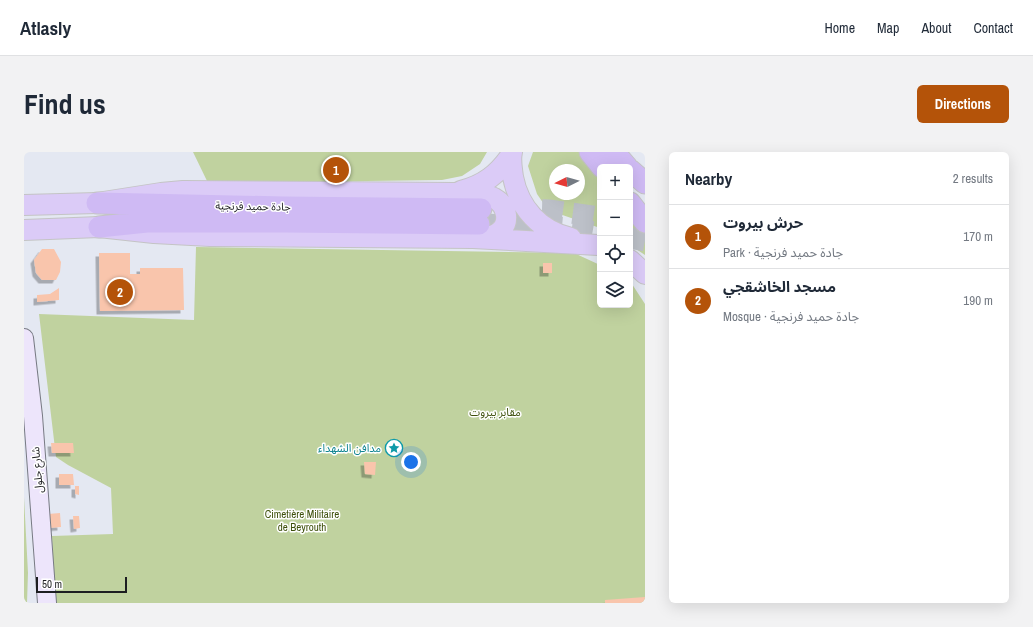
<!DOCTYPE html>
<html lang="en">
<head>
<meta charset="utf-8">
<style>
  :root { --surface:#fff; --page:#f2f2f3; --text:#1f2937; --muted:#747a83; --line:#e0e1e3; --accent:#b45309 }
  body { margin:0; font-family:"Archivo Narrow","Noto Sans Arabic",sans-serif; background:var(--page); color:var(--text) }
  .controls { position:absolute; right:12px; top:12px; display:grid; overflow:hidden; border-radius:6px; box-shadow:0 4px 16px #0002 }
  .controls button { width:36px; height:36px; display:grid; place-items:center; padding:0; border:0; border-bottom:1px solid var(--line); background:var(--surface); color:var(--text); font:20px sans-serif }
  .compass { position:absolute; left:525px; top:12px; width:36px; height:36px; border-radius:50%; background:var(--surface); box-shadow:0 4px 16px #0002; rotate:265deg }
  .scale { position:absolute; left:12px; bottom:10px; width:91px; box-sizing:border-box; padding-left:4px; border:2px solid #1d1e21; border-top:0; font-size:11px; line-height:14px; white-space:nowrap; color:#1d1e21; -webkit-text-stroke:3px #fff; paint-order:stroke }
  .you { position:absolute; left:387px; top:310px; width:14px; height:14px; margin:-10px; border:3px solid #fff; border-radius:50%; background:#1a73e8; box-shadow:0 0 0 6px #1a73e833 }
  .badge { display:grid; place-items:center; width:26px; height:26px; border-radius:50%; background:var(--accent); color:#fff; font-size:13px; font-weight:700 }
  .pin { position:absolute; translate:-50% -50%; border:2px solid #fff; box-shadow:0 1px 4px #0006 }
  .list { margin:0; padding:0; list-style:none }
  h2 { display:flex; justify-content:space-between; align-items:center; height:52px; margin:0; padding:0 16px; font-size:17px }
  h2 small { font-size:13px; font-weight:400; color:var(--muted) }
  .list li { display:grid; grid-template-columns:26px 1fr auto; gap:12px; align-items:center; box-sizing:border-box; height:64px; padding:0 16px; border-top:1px solid var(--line) }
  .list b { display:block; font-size:15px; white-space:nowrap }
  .list p { margin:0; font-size:13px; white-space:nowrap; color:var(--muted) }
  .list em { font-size:13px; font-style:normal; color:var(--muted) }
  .icon { flex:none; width:22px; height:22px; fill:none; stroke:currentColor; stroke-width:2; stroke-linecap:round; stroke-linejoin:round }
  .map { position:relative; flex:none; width:621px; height:451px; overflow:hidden; border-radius:6px }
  header { display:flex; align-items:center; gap:24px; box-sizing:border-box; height:56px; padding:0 20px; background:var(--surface); border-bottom:1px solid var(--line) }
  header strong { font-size:19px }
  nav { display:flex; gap:22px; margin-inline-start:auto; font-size:14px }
  .intro { display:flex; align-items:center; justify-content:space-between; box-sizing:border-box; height:96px; padding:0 24px }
  h1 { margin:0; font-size:28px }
  .button { padding:10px 18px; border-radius:6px; background:var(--accent); color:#fff; font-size:14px; font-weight:700 }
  main { display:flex; gap:24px; padding:0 24px }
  aside { flex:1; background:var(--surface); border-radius:6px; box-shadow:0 4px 16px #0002 }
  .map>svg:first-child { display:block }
</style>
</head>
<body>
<header>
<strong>Atlasly</strong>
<nav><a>Home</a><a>Map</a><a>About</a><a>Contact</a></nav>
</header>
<div class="intro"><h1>Find us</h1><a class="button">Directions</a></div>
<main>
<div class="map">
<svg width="621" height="451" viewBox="0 0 621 451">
  <defs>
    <filter id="shadow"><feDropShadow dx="-3.5" dy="3.5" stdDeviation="0" flood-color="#0004"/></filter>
  </defs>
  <rect width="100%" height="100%" fill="#e4e8f2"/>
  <path fill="#c0d29f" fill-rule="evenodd" d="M169,0h294l-7,12 -18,12 -20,4 -234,3z
    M509,0h53l14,19v57l-52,-18 -11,-16 -9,-28zM531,18h24v24h-24z
    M606,59l15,18v26l-15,-10z
    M172,95l378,6 26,12v40h30v-24l15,23v299h-590l-3,-67 61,-2 -2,-46 -43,-23 -12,-8 -17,-143 155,6z
    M0,345l4,76 -1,30h-3z"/>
  <path fill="#f9c5ac" filter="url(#shadow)" d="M18,97h12l7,13 -1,10 -4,8h-14l-6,-7 -2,-13z
    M75,101h31v21h10v-6h43l1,42 -84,1z
    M519,111h9v10h-9z
    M35,136v12l-22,2v-7l13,-1z
    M27,291h22l1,10h-22z
    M340,310h12l-1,13 -10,-1z
    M35,322h14l1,11h-15z
    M51,334h4v9l-4,-1z
    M36,361l1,14 -12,1 -1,-14z
    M49,364h6l1,12 -6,1z
    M621,445v6h-40v-3z"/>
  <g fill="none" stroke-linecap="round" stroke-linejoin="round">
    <path stroke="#bcc0c8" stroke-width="21" stroke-dasharray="21 10" stroke-linecap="butt" d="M487,57l38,1 51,7
      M455,72c41,1 81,1 121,9
      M606,86l15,3"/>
    <defs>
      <path id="secondary" d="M0,186l9,78 14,187"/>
      <path id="primary" d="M488,0c-2,8 0,17 1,25 6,31 27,54 58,61
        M437,39c23,-6 37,-17 50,-36
        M0,53l73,-2 64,-10 22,-2 271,2c13,0 28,-1 40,5 13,7 17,25 5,34 -5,4 -12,5 -18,5
        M0,78l75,-3 55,6 56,3 263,2 125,7
        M606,108l15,14"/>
      <path id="trunk" d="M566,0l12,15
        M590,0l13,15
        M606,18l15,13
        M73,51l186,4 198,2
        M606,51l15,19
        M75,75l48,-5h139l193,2"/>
    </defs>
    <use href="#secondary" stroke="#777a83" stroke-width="20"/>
    <use href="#primary" stroke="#c4c4c5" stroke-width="22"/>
    <use href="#trunk" stroke="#c4c4c5" stroke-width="23"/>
    <use href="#secondary" stroke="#ede5fb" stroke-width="18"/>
    <use href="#primary" stroke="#dbcbf7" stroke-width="20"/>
    <use href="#trunk" stroke="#cfbaf4" stroke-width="21"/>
  </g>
  <defs>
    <symbol id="sight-ring" viewBox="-11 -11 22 22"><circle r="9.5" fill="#fff" stroke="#0f9aa8" stroke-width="1.5"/><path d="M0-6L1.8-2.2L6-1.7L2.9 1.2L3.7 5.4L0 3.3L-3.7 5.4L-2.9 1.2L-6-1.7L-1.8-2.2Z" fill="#0f9aa8"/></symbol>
  </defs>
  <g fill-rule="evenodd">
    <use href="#sight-ring" x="360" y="286" width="20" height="20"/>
  </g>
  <g text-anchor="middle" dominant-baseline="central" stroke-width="3" stroke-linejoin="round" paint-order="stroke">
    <g font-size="11" fill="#1d1e21" stroke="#fff">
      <text transform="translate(229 54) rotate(1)">جادة حميد فرنجية</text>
      <text transform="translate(13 318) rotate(-95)">شارع جلول</text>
    </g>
    <g font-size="11" fill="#3e500b" stroke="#fff">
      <text x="471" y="260">مقابر بيروت</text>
      <text x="278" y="362">Cimetière Militaire<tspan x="278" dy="13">de Beyrouth</tspan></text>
    </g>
    <g font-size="11" fill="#0d838f" stroke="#fff" text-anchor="end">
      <text x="357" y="296">مدافن الشهداء</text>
    </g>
  </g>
</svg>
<div class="controls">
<button>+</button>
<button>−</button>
<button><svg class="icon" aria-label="locate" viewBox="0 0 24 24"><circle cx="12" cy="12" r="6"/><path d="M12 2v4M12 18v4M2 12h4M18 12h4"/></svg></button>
<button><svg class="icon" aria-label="layers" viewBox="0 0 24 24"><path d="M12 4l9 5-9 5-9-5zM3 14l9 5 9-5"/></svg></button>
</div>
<svg class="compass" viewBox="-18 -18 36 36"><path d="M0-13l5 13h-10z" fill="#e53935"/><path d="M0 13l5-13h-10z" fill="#747a83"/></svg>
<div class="scale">50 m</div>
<div class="you"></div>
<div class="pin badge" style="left:312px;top:18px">1</div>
<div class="pin badge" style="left:96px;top:140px">2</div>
</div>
<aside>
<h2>Nearby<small>2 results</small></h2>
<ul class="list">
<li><span class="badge">1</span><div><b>حرش بيروت</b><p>Park · جادة حميد فرنجية</p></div><em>170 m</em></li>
<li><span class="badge">2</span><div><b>مسجد الخاشقجي</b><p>Mosque · جادة حميد فرنجية</p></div><em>190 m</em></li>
</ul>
</aside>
</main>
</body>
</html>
